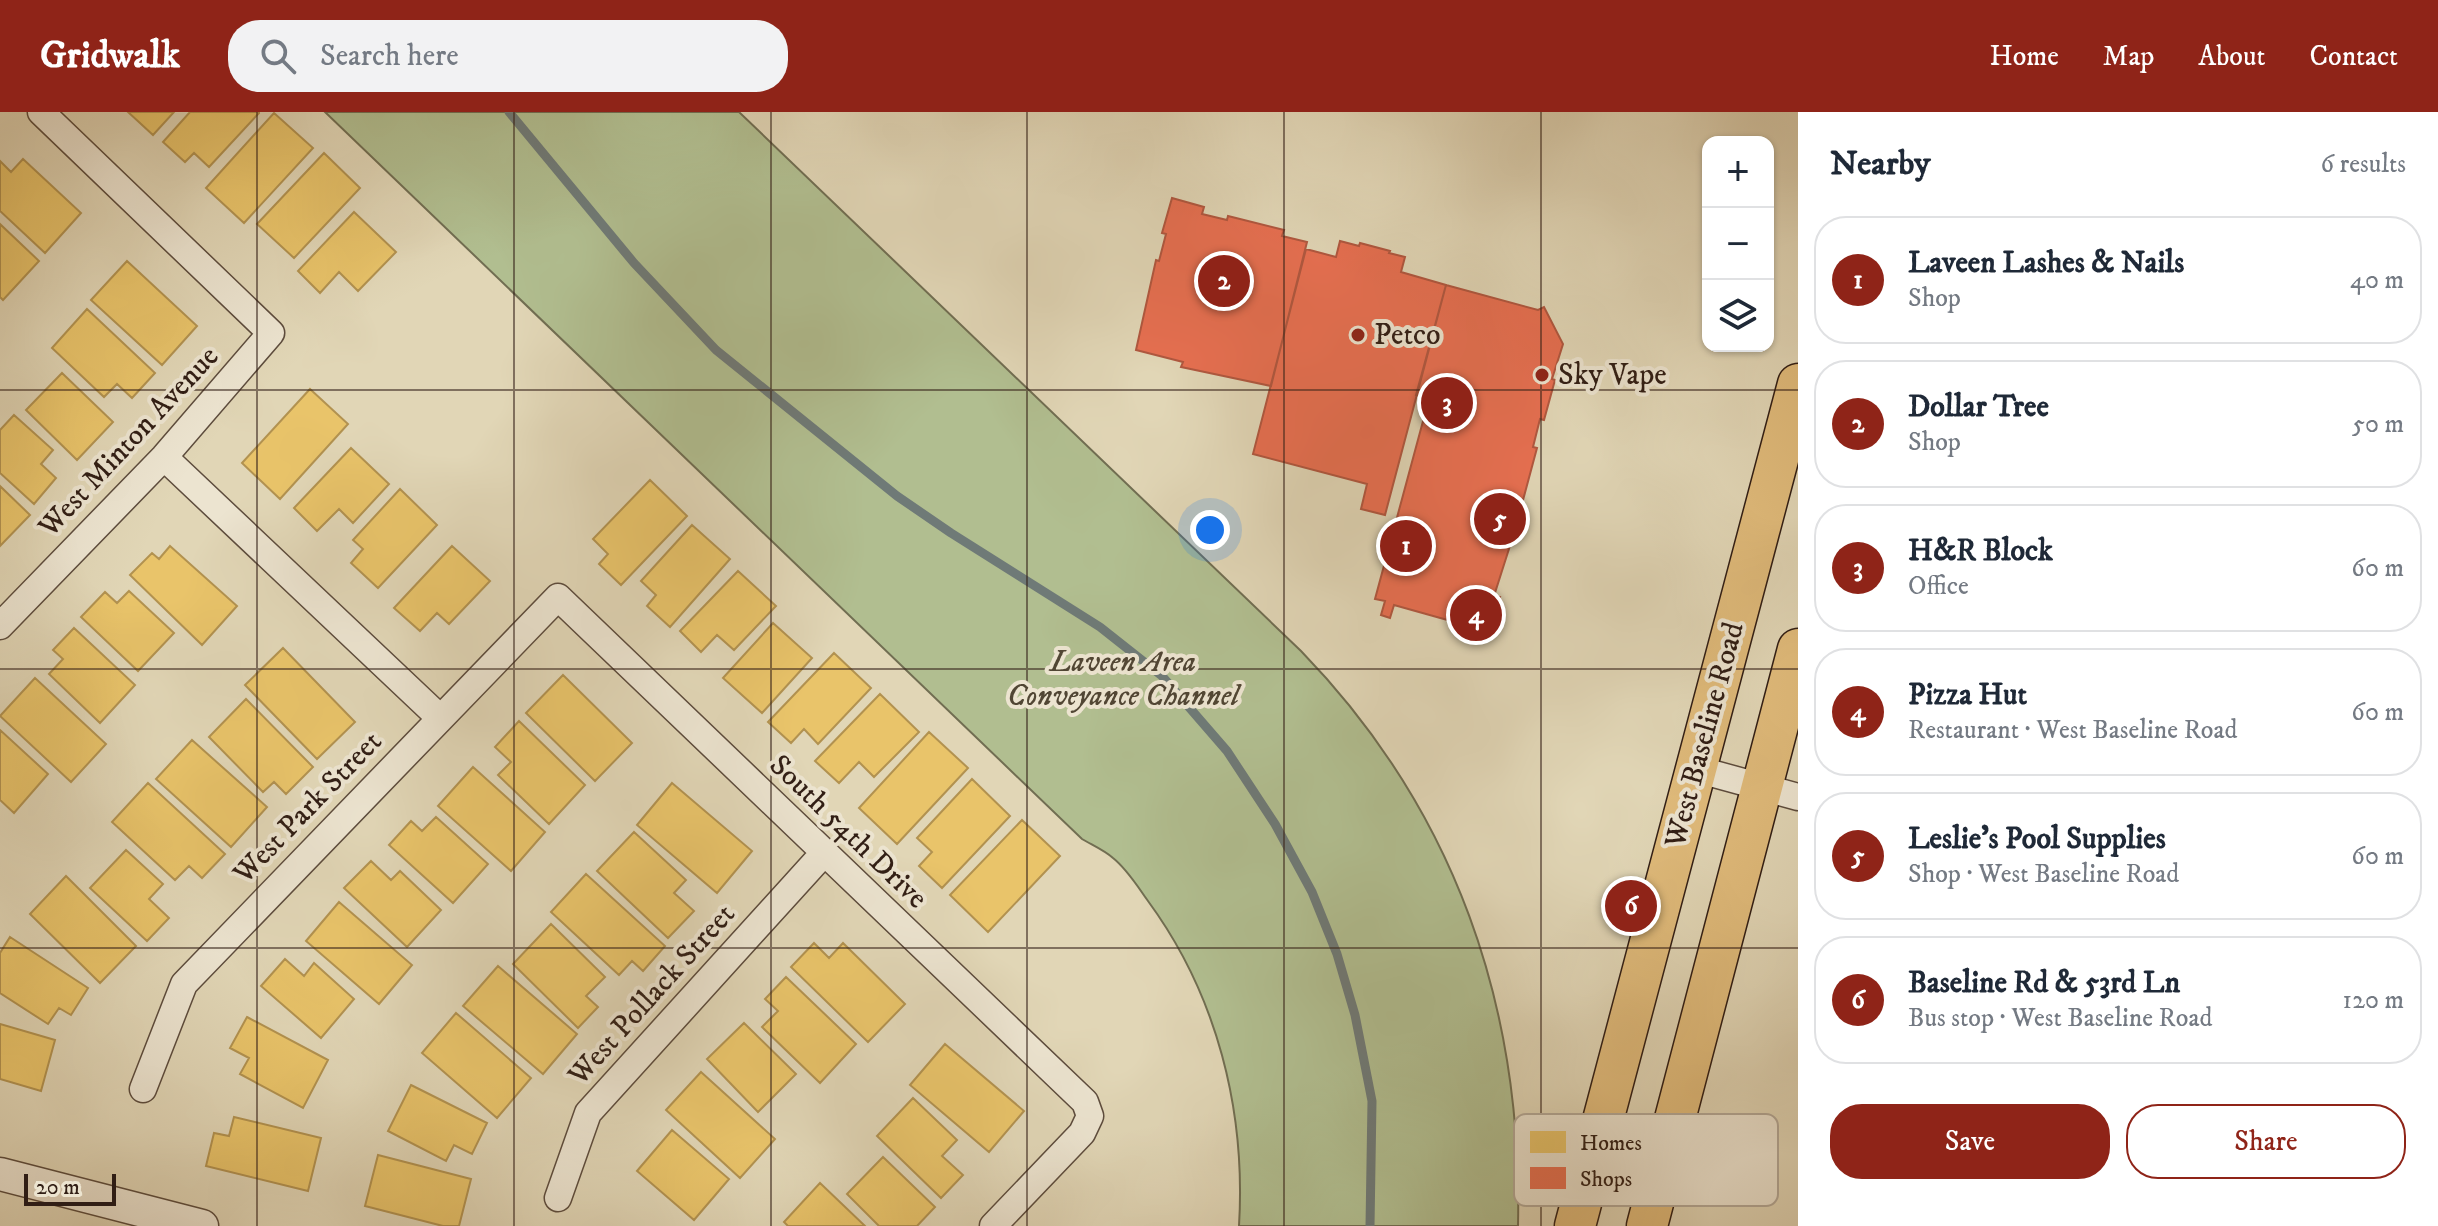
<!DOCTYPE html>
<html lang="en">
<head>
<meta charset="utf-8">
<style>
  :root { --surface:#fff; --page:#f2f2f3; --text:#1f2937; --muted:#747a83; --line:#e0e1e3; --accent:#8f2418 }
  body { margin:0; font-family:"IM FELL DW Pica",serif; background:var(--page); color:var(--text) }
  .controls { position:absolute; right:24px; top:24px; display:grid; overflow:hidden; border-radius:16px; box-shadow:0 2px 6px #0004 }
  .controls button { width:72px; height:72px; display:grid; place-items:center; padding:0; border:0; border-bottom:2px solid var(--line); background:var(--surface); color:var(--text); font:40px sans-serif }
  .scale { position:absolute; left:24px; bottom:20px; width:92px; box-sizing:border-box; padding-left:8px; border:4px solid #311e15; border-top:0; font-size:22px; line-height:28px; white-space:nowrap; color:#311e15; -webkit-text-stroke:6px #ece4d0; paint-order:stroke }
  .you { position:absolute; left:1210px; top:418px; width:28px; height:28px; margin:-20px; border:6px solid #fff; border-radius:50%; background:#1a73e8; box-shadow:0 0 0 12px #1a73e833 }
  .badge { display:grid; place-items:center; width:52px; height:52px; border-radius:50%; background:var(--accent); color:#fff; font-size:26px; font-weight:700 }
  .pin { position:absolute; translate:-50% -50%; border:4px solid #fff; box-shadow:0 2px 8px #0006 }
  .list { margin:0; padding:0; list-style:none }
  h2 { display:flex; justify-content:space-between; align-items:center; height:104px; margin:0; padding:0 32px; font-size:34px }
  h2 small { font-size:26px; font-weight:400; color:var(--muted) }
  .list li { display:grid; grid-template-columns:52px 1fr auto; gap:24px; align-items:center; box-sizing:border-box; height:128px; margin:0 16px 16px; padding:0 16px; border:2px solid var(--line); border-radius:32px }
  .list b { display:block; font-size:30px; white-space:nowrap }
  .list p { margin:0; font-size:26px; white-space:nowrap; color:var(--muted) }
  .list em { font-size:26px; font-style:normal; color:var(--muted) }
  .actions { display:flex; gap:16px; padding:24px 32px }
  .actions a { flex:1; padding:18px 0; border:2px solid var(--accent); border-radius:32px; text-align:center; font-size:28px; color:var(--accent) }
  .actions .main { background:var(--accent); color:#fff }
  .icon { flex:none; width:44px; height:44px; fill:none; stroke:currentColor; stroke-width:2; stroke-linecap:round; stroke-linejoin:round }
  .map { position:relative; flex:none; width:1798px; height:1114px; overflow:hidden }
  header { display:flex; align-items:center; gap:48px; box-sizing:border-box; height:112px; padding:0 40px; background:var(--accent); color:#fff }
  header strong { font-size:38px }
  nav { display:flex; gap:44px; margin-inline-start:auto; font-size:28px }
  .search { width:560px; height:72px; background:var(--page); display:flex; align-items:center; gap:20px; box-sizing:border-box; padding:0 28px; border-radius:32px; color:var(--muted); font-size:30px }
  main { display:flex }
  aside { flex:1; background:var(--surface) }
  .map>svg:first-child { display:block }
</style>
</head>
<body>
<header>
<strong>Gridwalk</strong>
<div class="search"><svg class="icon" aria-label="search" viewBox="0 0 24 24"><circle cx="10" cy="10" r="6"/><path d="M15 15l6 6"/></svg>Search here</div>
<nav><a>Home</a><a>Map</a><a>About</a><a>Contact</a></nav>
</header>
<main>
<div class="map">
<svg width="1798" height="1114" viewBox="0 0 1798 1114">
  <rect width="100%" height="100%" fill="#e1d6b6"/>
  <filter id="stains"><feTurbulence type="fractalNoise" baseFrequency=".0025" numOctaves="4"/><feColorMatrix values="0 0 0 0 .2 0 0 0 0 .09 0 0 0 0 .02 0 0 0 .5 -.17"/></filter>
  <radialGradient id="worn" r=".72"><stop offset=".6" stop-color="#630" stop-opacity="0"/><stop offset="1" stop-color="#630" stop-opacity=".3"/></radialGradient>
  <path fill="#b1be90" stroke="#716e52" stroke-width="2" d="M325,0h414l562,539c154,159 222,355 217,575h-279c7,-116 -22,-231 -91,-325 -10,-14 -21,-32 -35,-43 -9,-8 -21,-13 -31,-19z"/>
  <path fill="#e9c46a" stroke="#b29250" stroke-width="2" d="M128,0h46l-21,23z
    M190,0h69v1l-50,54 -15,-14 -9,9 -22,-20z
    M274,1l39,35 -69,75 -38,-35z
    M324,41l36,35 -66,70 -37,-34z
    M23,47l58,54 -36,40 -45,-42v-50l11,11z
    M354,100l42,40 -38,39 -19,-19 -19,21 -22,-22z
    M0,112l39,37 -36,39 -3,-3z
    M127,149l70,65 -35,39 -71,-65z
    M87,197l68,64 -23,25 -15,-14 -13,13 -52,-49z
    M62,261l51,49 -36,38 -51,-50z
    M310,277l38,35 -68,75 -38,-36z
    M14,303l39,35 -12,14 15,14 -22,26 -34,-31v-43z
    M351,336l38,36 -36,39 -14,-14 -22,22 -23,-23z
    M650,368l37,36 -66,69 -22,-21 9,-10 -15,-15z
    M0,374l30,29 -30,31z
    M400,377l37,36 -59,63 -27,-25 12,-14 -10,-9z
    M692,413l38,34 -60,68 -23,-21 9,-11 -15,-14z
    M170,434l67,60 -35,39 -72,-70 22,-22 7,6z
    M452,434l38,35 -41,43 -12,-11 -17,18 -26,-23z
    M738,459l38,35 -42,44 -17,-15 -16,17 -21,-21z
    M129,479l45,42 -36,38 -57,-54 24,-25 12,11z
    M773,511l39,35 -50,55 -39,-35z
    M74,516l61,57 -35,38 -51,-49 14,-15 -10,-9z
    M283,536l72,74 -38,37 -72,-74z
    M834,541l37,35 -53,56 -14,-15 -13,14 -23,-21z
    M563,563l69,68 -37,38 -69,-68z
    M35,566l71,66 -35,38 -71,-66z
    M880,582l39,38 -45,45 -15,-15 -20,21 -24,-22z
    M246,587l67,68 -27,27 -12,-12 -11,10 -54,-55z
    M519,609l66,64 -36,39 -51,-49 13,-13 -16,-15z
    M0,618l48,44 -34,39 -14,-13z
    M929,620l39,36 -71,76 -38,-36z
    M192,628l75,67 -36,40 -75,-68z
    M473,655l72,65 -34,39 -73,-65z
    M972,667l38,37 -68,72 -23,-22 13,-14 -15,-14z
    M148,671l77,71 -23,24 -13,-12 -14,14 -63,-58z
    M672,671l80,68 -35,42 -80,-68z
    M436,705l52,47 -35,39 -64,-58 22,-24 11,10z
    M1022,708l38,36 -72,76 -38,-37z
    M634,720l52,48 -12,13 20,18 -26,27 -71,-67z
    M126,738l37,34 -14,15 20,19 -22,23 -57,-53z
    M371,749l20,19 9,-9 41,39 -34,37 -63,-59z
    M586,762l79,72 -22,25 -11,-10 -13,14 -68,-63z
    M66,764l70,70 -36,37 -70,-69z
    M339,790l73,63 -33,39 -73,-63z
    M551,812l54,53 -19,19 12,11 -20,21 -65,-64z
    M10,825l78,51 -17,27 -12,-7 -11,16 -48,-31v-40z
    M814,831l15,15 14,-15 62,61 -37,38 -77,-75z
    M285,847l19,17 10,-13 40,36 -33,39 -60,-52z
    M498,854l79,68 -34,40 -80,-68z
    M786,865l70,67 -36,39 -58,-56 16,-16 -13,-12z
    M456,901l75,65 -34,40 -75,-65z
    M247,905l81,43 -25,48 -63,-34 9,-16 -19,-10z
    M744,911l52,51 -38,38 -51,-53z
    M0,912l55,16 -14,51 -41,-12z
    M945,932l79,67 -35,41 -79,-67z
    M701,960l74,67 -35,39 -74,-68z
    M411,973l76,38 -15,31 -18,-9 -8,16 -58,-30z
    M913,986l44,42 -15,16 21,19 -22,23 -64,-62z
    M234,1005l87,21 -13,53 -102,-25 8,-33 15,3z
    M672,1018l57,49 -35,41 -57,-49z
    M378,1043l93,24 -12,47h-16l-78,-20z
    M883,1045l52,50 -18,19h-38l-32,-32z
    M820,1071l45,43h-77l-4,-4z"/>
  <path fill="#e76f51" stroke="#b0573f" stroke-width="2" d="M1172,86l32,9 -2,7 25,6 1,-4 56,14 -2,6 25,6 -36,144 -90,-19 2,-5 -47,-12 20,-90 3,1 7,-27 -4,-1z
    M1340,129l19,5 1,-3 30,8 -1,2 16,4 -4,15 45,13 -61,230 -24,-6 6,-25 -114,-30 53,-205 30,8z
    M1446,173l92,25 6,-3 19,37 -11,35 3,1 -11,40 -4,-1 -7,28 4,1 -14,52 -4,-1 -8,30 4,1 -21,66 6,1 -10,39 -40,-11 1,-4 -57,-16 -4,13 -9,-3 4,-14 -10,-2 54,-200 -13,-4z"/>
  <g fill="none" stroke-linecap="round" stroke-linejoin="round">
    <path stroke="#6f7a77" stroke-width="9" d="M509,0l125,151 82,87 181,146 54,37 149,94 62,49 65,75 48,73 37,68 25,62 18,61 17,86 -2,125"/>
    <defs>
      <path id="minor" d="M164,345l275,260
        M0,514l164,-169 107,-124 -230,-221
        M1696,657l102,28
        M143,977l41,-105 374,-387 527,505 5,14 -8,17 -89,93
        M558,1086l30,-85 235,-259"/>
      <path id="tertiary" d="M0,1062l202,52"/>
      <path id="primary" d="M1575,1114l223,-842
        M1647,1114l151,-577"/>
    </defs>
    <use href="#minor" stroke="#5d4c3d" stroke-width="29"/>
    <use href="#tertiary" stroke="#5d4c3d" stroke-width="35"/>
    <use href="#primary" stroke="#311e15" stroke-width="43"/>
    <use href="#minor" stroke="#ece4d0" stroke-width="26"/>
    <use href="#tertiary" stroke="#ece4d0" stroke-width="32"/>
    <use href="#primary" stroke="#e0bb7b" stroke-width="40"/>
  </g>
  <path fill="none" stroke="#311e15" stroke-width="2" stroke-opacity="0.55" d="M257,0v1114M514,0v1114M771,0v1114M1027,0v1114M1284,0v1114M1541,0v1114M0,278h1798M0,557h1798M0,836h1798"/>
  <g fill="#8f2418" stroke="#ece4d0" stroke-width="3">
    <circle cx="1358" cy="223" r="8"/>
    <circle cx="1542" cy="263" r="8"/>
  </g>
  <g text-anchor="middle" dominant-baseline="central" stroke-width="8" stroke-linejoin="round" paint-order="stroke">
    <g font-size="30" fill="#311e15" stroke="#ece4d0" text-anchor="start">
      <text x="1374" y="223">Petco</text>
      <text x="1558" y="263">Sky Vape</text>
    </g>
    <g font-size="30" fill="#311e15" stroke="#ece4d0">
      <text transform="translate(129 330) rotate(-47)">West Minton Avenue</text>
      <text transform="translate(1705 623) rotate(-75)">West Baseline Road</text>
      <text transform="translate(308 696) rotate(-46)">West Park Street</text>
      <text transform="translate(848 720) rotate(44)">South 54th Drive</text>
      <text transform="translate(652 883) rotate(-48)">West Pollack Street</text>
    </g>
    <g font-size="30" font-style="italic" fill="#514634" stroke="#ece4d0">
      <text x="1123" y="550">Laveen Area<tspan x="1123" dy="34">Conveyance Channel</tspan></text>
    </g>
  </g>
  <rect x="1514" y="1002" width="264" height="92" rx="12" fill="#ece4d0" stroke="#b4a998" stroke-width="2"/>
  <rect x="1530" y="1019" width="36" height="22" fill="#e9c46a"/>
  <rect x="1530" y="1055" width="36" height="22" fill="#e76f51"/>
  <g font-size="22" fill="#311e15">
    <text x="1580" y="1038">Homes</text>
    <text x="1580" y="1074">Shops</text>
  </g>
  <rect width="100%" height="100%" filter="url(#stains)"/>
  <rect width="100%" height="100%" fill="url(#worn)"/>
</svg>
<div class="controls">
<button>+</button>
<button>−</button>
<button><svg class="icon" aria-label="layers" viewBox="0 0 24 24"><path d="M12 4l9 5-9 5-9-5zM3 14l9 5 9-5"/></svg></button>
</div>
<div class="scale">20 m</div>
<div class="you"></div>
<div class="pin badge" style="left:1406px;top:434px">1</div>
<div class="pin badge" style="left:1224px;top:169px">2</div>
<div class="pin badge" style="left:1447px;top:291px">3</div>
<div class="pin badge" style="left:1476px;top:503px">4</div>
<div class="pin badge" style="left:1500px;top:407px">5</div>
<div class="pin badge" style="left:1631px;top:794px">6</div>
</div>
<aside>
<h2>Nearby<small>6 results</small></h2>
<ul class="list">
<li><span class="badge">1</span><div><b>Laveen Lashes &amp; Nails</b><p>Shop</p></div><em>40 m</em></li>
<li><span class="badge">2</span><div><b>Dollar Tree</b><p>Shop</p></div><em>50 m</em></li>
<li><span class="badge">3</span><div><b>H&amp;R Block</b><p>Office</p></div><em>60 m</em></li>
<li><span class="badge">4</span><div><b>Pizza Hut</b><p>Restaurant · West Baseline Road</p></div><em>60 m</em></li>
<li><span class="badge">5</span><div><b>Leslie's Pool Supplies</b><p>Shop · West Baseline Road</p></div><em>60 m</em></li>
<li><span class="badge">6</span><div><b>Baseline Rd &amp; 53rd Ln</b><p>Bus stop · West Baseline Road</p></div><em>120 m</em></li>
</ul>
<div class="actions"><a class="main">Save</a><a>Share</a></div>
</aside>
</main>
</body>
</html>
